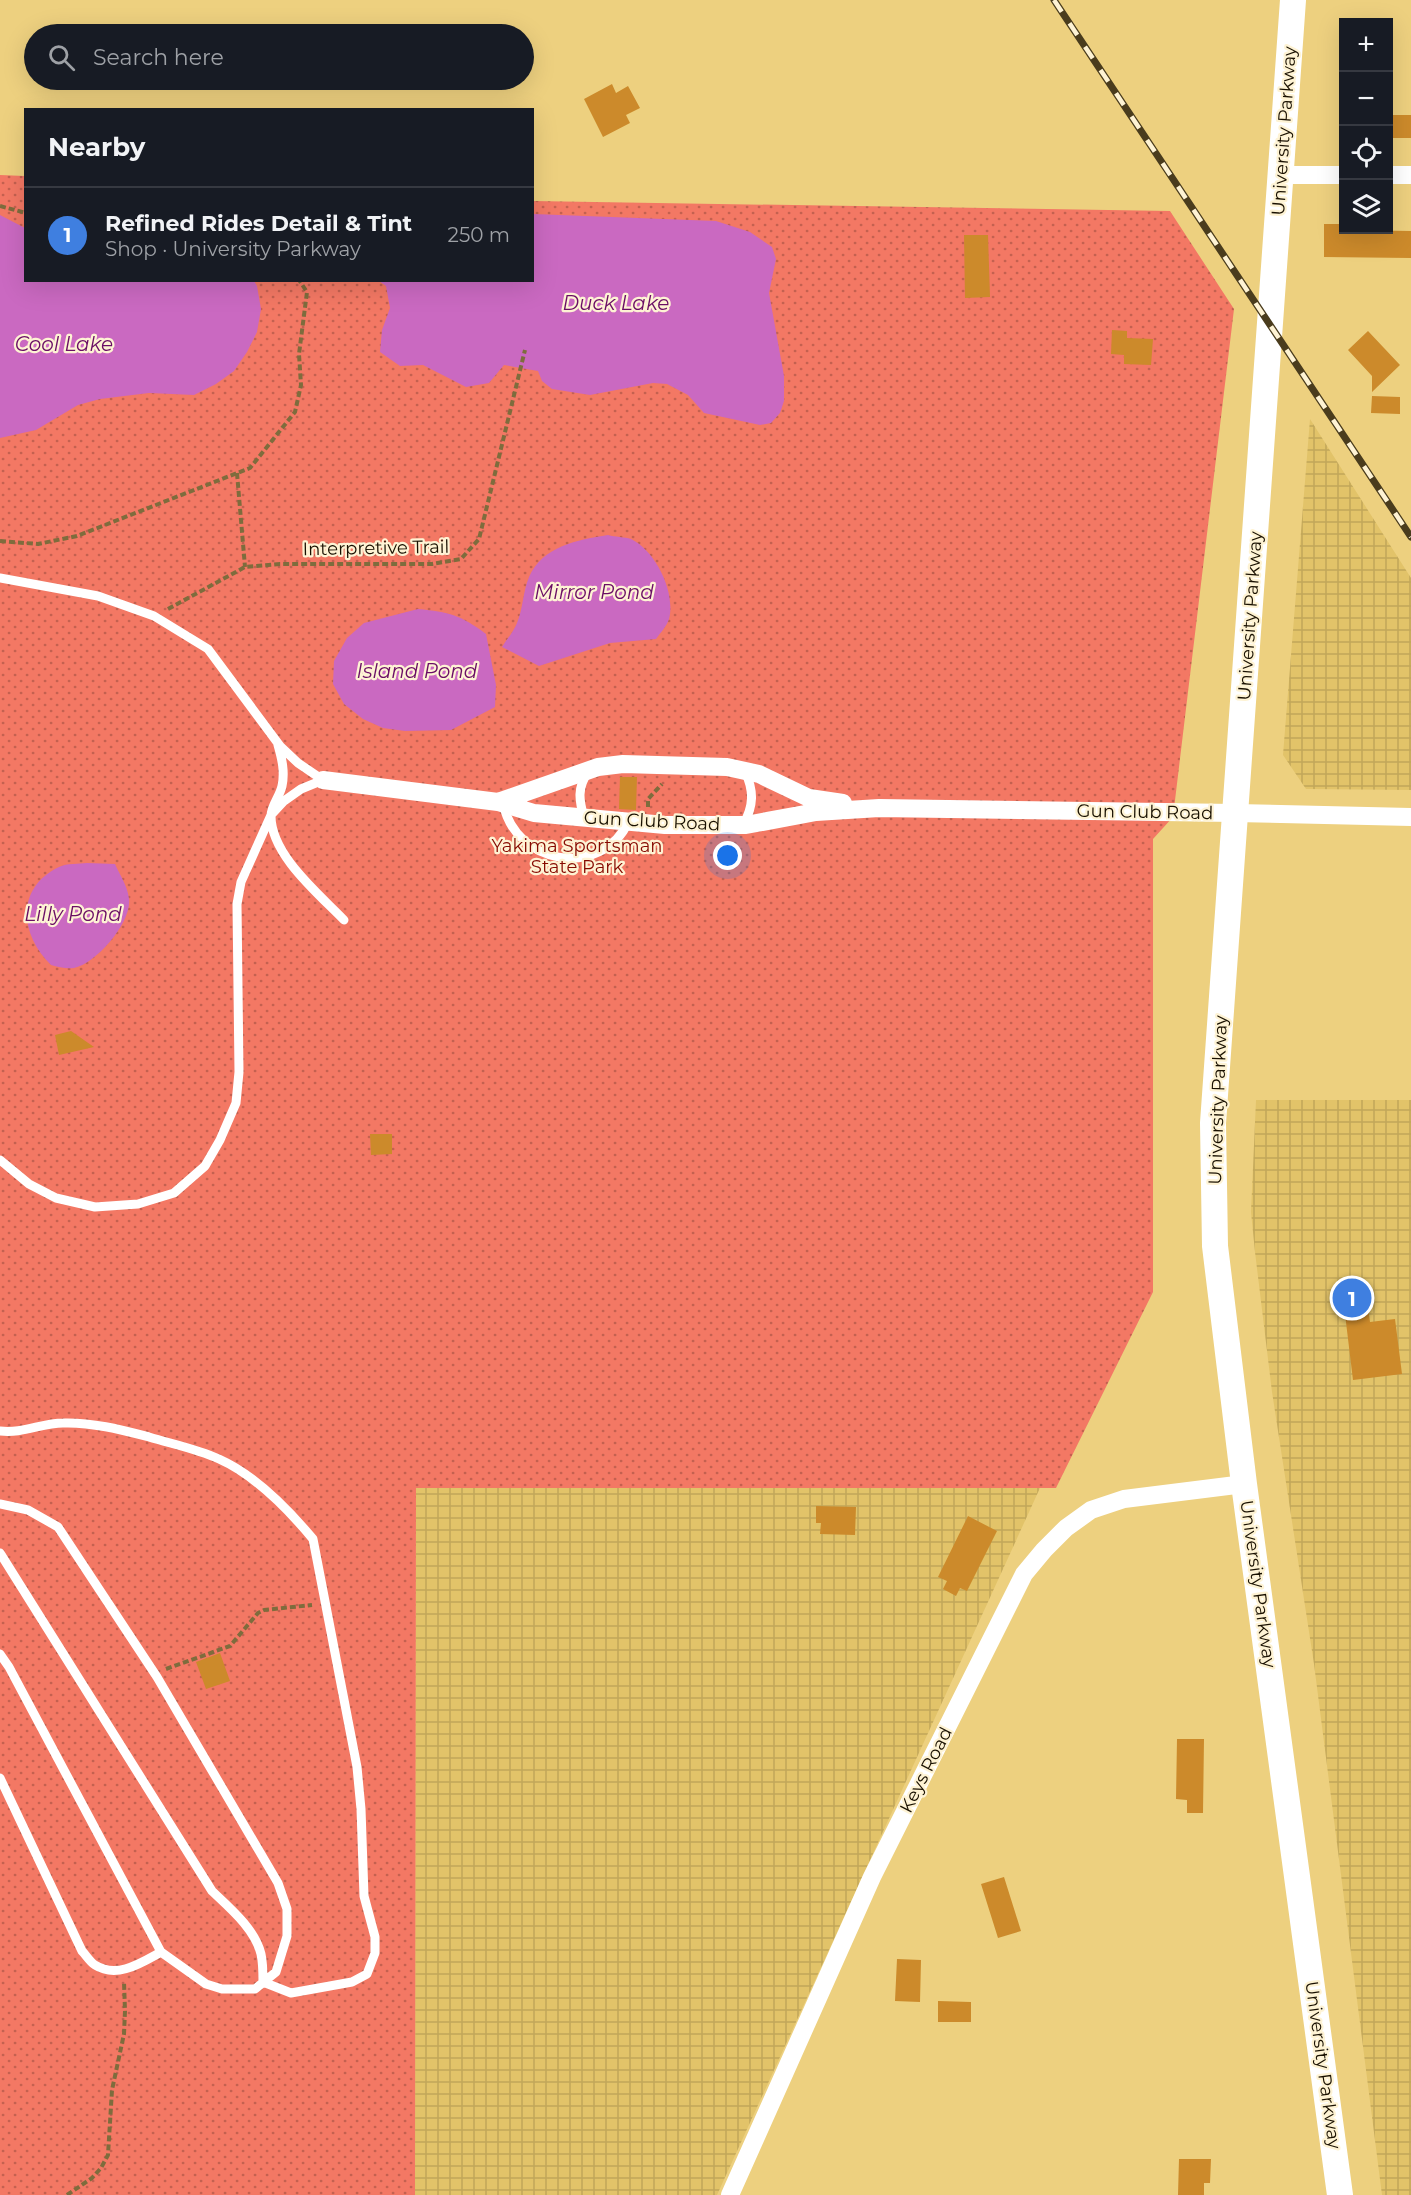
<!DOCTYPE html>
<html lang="en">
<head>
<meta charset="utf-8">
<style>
  :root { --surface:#171b24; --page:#20242c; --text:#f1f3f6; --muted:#9ea1a6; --line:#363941; --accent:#8c9099 }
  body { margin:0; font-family:Montserrat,sans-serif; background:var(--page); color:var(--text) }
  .controls { position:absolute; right:18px; top:18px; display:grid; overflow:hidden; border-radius:0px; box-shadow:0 6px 24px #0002 }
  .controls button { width:54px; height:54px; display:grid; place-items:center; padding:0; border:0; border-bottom:2px solid var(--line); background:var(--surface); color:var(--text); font:30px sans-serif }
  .you { position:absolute; left:728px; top:856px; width:21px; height:21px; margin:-15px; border:4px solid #fff; border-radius:50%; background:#1a73e8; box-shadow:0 0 0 9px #1a73e833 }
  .badge { display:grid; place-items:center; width:39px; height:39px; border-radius:50%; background:var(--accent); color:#fff; font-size:20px; font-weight:700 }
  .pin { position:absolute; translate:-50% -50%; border:3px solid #fff; box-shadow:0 2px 6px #0006 }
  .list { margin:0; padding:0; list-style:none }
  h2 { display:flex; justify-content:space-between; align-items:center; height:78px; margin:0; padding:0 24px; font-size:26px }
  h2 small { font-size:20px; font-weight:400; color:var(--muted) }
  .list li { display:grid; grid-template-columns:39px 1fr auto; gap:18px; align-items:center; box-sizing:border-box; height:96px; padding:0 24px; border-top:2px solid var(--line) }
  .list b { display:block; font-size:22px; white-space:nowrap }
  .list p { margin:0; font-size:20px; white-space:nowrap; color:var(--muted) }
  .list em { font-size:20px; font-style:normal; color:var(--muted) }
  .icon { flex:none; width:33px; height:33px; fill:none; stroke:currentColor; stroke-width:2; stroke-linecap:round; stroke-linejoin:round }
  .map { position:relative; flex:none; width:1411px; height:2195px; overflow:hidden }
  .search { position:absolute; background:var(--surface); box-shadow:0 6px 24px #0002; left:24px; top:24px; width:510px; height:66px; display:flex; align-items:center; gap:15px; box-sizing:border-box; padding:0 21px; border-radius:33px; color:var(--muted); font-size:22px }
  .panel { position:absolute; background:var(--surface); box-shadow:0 6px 24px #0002; left:24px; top:108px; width:510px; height:174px; border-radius:0px }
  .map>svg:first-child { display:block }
</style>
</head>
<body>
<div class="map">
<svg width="1411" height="2195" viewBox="0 0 1411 2195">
  <defs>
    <pattern id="industrial-grid" width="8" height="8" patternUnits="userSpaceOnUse" patternTransform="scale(1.5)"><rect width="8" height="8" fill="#e2c369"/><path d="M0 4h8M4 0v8" fill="none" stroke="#c1a659"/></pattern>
    <pattern id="grass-dots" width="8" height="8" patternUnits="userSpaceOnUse" patternTransform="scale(1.5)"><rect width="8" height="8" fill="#f37864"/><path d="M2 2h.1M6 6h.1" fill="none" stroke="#c46150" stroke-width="1.8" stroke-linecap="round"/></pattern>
  </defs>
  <rect width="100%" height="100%" fill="#edd07f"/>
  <path fill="url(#industrial-grid)" d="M1310,419l101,159v212l-105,-1 -23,-34z
    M1256,1100h155v1095h-29l-68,-531 -42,-272 -17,-140 -4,-40z
    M416,1488h624l-323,707h-302z"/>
  <path fill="url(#grass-dots)" d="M0,175l25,1 1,104h506l1,-79 637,10 64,98 -61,508 -20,22v453l-97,196h-640l-1,707h-415z"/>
  <path fill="#ca69c1" d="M533,214l183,7 34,11 22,15 4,12 -7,34 15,83v25l-4,12 -9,10 -11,2 -56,-12 -16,-18 -21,-11 -14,-1 -63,12 -38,-6 -10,-8 -4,-10 -34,-6 -15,18 -23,4 -43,-22 -23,1 -20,-14 2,-22 8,-22 -4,-22 -7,-5 153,-1z
    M0,215l25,13 1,52 228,1 3,5 4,23 -4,23 -10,20 -13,19 -18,13 -22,11 -45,-2 -49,6 -22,6 -42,25 -36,8z
    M608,535c7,2 17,2 23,4 25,12 45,54 38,80 -2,7 -9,14 -13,20l-46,4 -71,23 -37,-19c5,-8 12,-16 15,-24 6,-14 6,-32 12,-46 14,-31 48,-37 79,-42z
    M418,609c31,3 43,6 68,25l10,51 -1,22 -44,23 -46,1 -22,-3 -20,-9 -19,-15 -11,-20 1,-23 13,-23 17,-15z
    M87,863l28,1c5,11 13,23 14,35 3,23 -33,65 -55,69 -8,1 -16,-1 -23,-3 -31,-30 -36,-77 8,-98 8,-4 20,-3 28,-4z"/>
  <path fill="#cc8a2b" d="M612,84l4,9 12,-7 12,22 -14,7 4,8 -27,14 -19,-38z
    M1389,115h22v23h-22z
    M1324,224h20v6h2l65,1v27l-87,-1z
    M964,235h24l2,62 -25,1z
    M1112,330l15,1v7l26,1 -2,26 -27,-1v-9l-13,-1z
    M1368,331l32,34 -28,27v-16l-24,-26z
    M1372,396l28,1v17l-29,-1z
    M620,777h17l-1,33 -17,-1z
    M71,1031l23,16 -35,8 -4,-20z
    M370,1134h22v20l-21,1z
    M1365,1283l5,39 25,-3 7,55 -49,6 -8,-66 -4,1 -4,-28z
    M816,1506l40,1 -1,28 -35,-1 1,-11h-5z
    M968,1516l29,15 -30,60 -7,-3 -4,8 -13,-7 4,-8 -9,-4z
    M220,1653l10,28 -24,8 -10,-27z
    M1177,1739h27l-1,74h-16v-13l-11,-1z
    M1004,1877l17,54 -23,7 -17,-54z
    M897,1959l24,1 -1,42 -25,-1z
    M938,2001l33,1v20h-33z
    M1179,2159h32l-1,24h-6v12h-26z"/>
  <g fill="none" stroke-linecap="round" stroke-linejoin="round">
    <path stroke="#7e6c3d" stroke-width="4" stroke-dasharray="6 3" stroke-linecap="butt" d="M0,206l26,7
      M237,473l8,94
      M0,541l38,3 39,-8 173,-68 45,-56 6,-27 -2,-31 8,-62 -8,-12
      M168,609l77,-42 35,-3h152l29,-5 18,-20 46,-189
      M648,807v-8l14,-15
      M166,1669l64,-23 28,-33 6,-3 48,-5
      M67,2195l25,-17 9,-10 7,-13 4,-65 12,-56 1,-23 -1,-29"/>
    <path stroke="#fff" stroke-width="9" d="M0,578l98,18 56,20 54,33 72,97 18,17 25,17 -22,9 -17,12 -13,14 -30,67 -4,22 2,168 -3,31 -16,37 -15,26 -31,27 -36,11 -43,3 -39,-9 -27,-14 -29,-24
      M278,745c4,14 7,27 4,41 -2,10 -11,20 -11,30 0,39 48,78 73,104
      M503,803c12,62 98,77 126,18
      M584,818c-5,-18 -7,-30 4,-46
      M743,825c11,-19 11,-34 2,-54
      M0,1431c22,3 42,-8 63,-8 29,-1 59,7 86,14 23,7 48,12 70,22 36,16 69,50 94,80l44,228 4,42 3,87 11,41v16l-8,21 -15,8 -61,11 -28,-11
      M0,1504l28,6 30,17 99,150 121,206 9,26v27l-11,36 -21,17h-33l-16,-5 -45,-32 -152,-285 -9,-13
      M0,1553l212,338c18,17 43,38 49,63 2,9 2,19 2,28
      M0,1778l82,173c4,4 8,11 13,14 22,14 46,-2 66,-13"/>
    <path stroke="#fff" stroke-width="18" d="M1282,175h62
      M1388,175h23
      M323,780l175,22 36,11 131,12h81l70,-13 63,-4 356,5 176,4
      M498,802l100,-35 25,-3 104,3 32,7 50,24 34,5
      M730,2195l142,-318 152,-303 20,-24 22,-22 25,-18 33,-11 120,-15"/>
    <path stroke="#fff" stroke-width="26" d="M1293,0l-80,1123 2,123 29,238 96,711"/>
    <defs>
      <path id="rail" d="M1054,0l357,537"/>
    </defs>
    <use href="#rail" stroke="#4a3c1d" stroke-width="7"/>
    <use href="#rail" stroke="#fef3d4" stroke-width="4.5" stroke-dasharray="14" stroke-linecap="butt"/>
  </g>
  <g text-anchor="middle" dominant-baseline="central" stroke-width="4.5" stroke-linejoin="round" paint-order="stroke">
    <g font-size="18" fill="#191000" stroke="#fef3d4">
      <text transform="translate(1284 131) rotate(-86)">University Parkway</text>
      <text transform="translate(376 548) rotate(-1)">Interpretive Trail</text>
      <text transform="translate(1250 616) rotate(-86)">University Parkway</text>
      <text transform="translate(1145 812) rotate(1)">Gun Club Road</text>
      <text transform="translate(652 821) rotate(3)">Gun Club Road</text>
      <text transform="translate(1218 1100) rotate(-88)">University Parkway</text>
      <text transform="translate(1258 1584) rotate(82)">University Parkway</text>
      <text transform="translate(926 1770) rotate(-63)">Keys Road</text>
      <text transform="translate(1323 2065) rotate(82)">University Parkway</text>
    </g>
    <g font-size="18" fill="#860900" stroke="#fef3d4">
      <text x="577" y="846">Yakima Sportsman<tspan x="577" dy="21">State Park</tspan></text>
    </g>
    <g font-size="20" font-style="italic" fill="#6a0d65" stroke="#fef3d4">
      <text x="616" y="303">Duck Lake</text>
      <text x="64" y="344">Cool Lake</text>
      <text x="594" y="592">Mirror Pond</text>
      <text x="417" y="671">Island Pond</text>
      <text x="73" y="914">Lilly Pond</text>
    </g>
  </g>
</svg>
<div class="controls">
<button>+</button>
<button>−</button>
<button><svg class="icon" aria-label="locate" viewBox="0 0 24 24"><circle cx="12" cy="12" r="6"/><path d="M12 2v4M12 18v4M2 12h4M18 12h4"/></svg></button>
<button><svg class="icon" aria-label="layers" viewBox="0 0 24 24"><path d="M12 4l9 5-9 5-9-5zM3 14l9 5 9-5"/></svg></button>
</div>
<div class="you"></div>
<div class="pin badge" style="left:1352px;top:1298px;background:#3f7fe0">1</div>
<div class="search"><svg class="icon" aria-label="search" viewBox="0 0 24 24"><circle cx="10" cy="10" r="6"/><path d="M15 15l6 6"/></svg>Search here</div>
<section class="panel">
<h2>Nearby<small></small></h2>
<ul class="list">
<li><span class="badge" style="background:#3f7fe0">1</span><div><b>Refined Rides Detail &amp; Tint</b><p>Shop · University Parkway</p></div><em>250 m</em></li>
</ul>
</section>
</div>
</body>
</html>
